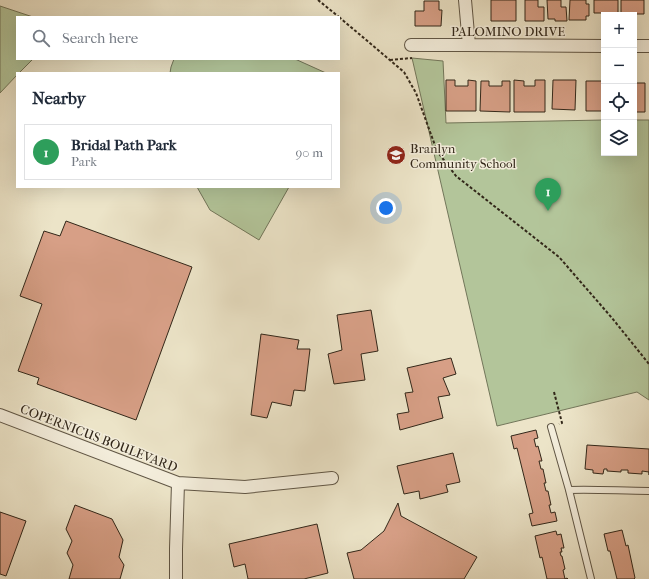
<!DOCTYPE html>
<html lang="en">
<head>
<meta charset="utf-8">
<style>
  :root { --surface:#fff; --page:#f2f2f3; --text:#1f2937; --muted:#747a83; --line:#e0e1e3; --accent:#db2777 }
  body { margin:0; font-family:"IM FELL French Canon",serif; background:var(--page); color:var(--text) }
  .controls { position:absolute; right:12px; top:12px; display:grid; overflow:hidden; border-radius:0px; box-shadow:0 4px 16px #0002 }
  .controls button { width:36px; height:36px; display:grid; place-items:center; padding:0; border:0; border-bottom:1px solid var(--line); background:var(--surface); color:var(--text); font:20px sans-serif }
  .you { position:absolute; left:386px; top:208px; width:14px; height:14px; margin:-10px; border:3px solid #fff; border-radius:50%; background:#1a73e8; box-shadow:0 0 0 6px #1a73e833 }
  .badge { display:grid; place-items:center; width:26px; height:26px; border-radius:50%; background:var(--accent); color:#fff; font-size:13px; font-weight:700 }
  .pin { position:absolute; translate:-50% -33px; filter:drop-shadow(0 1px 2px #0008) }
  .pin::after { content:''; position:absolute; top:21px; width:14px; height:12px; background:inherit; clip-path:polygon(0 0,100% 0,50% 100%) }
  .list { margin:0; padding:0; list-style:none }
  h2 { display:flex; justify-content:space-between; align-items:center; height:52px; margin:0; padding:0 16px; font-size:17px }
  h2 small { font-size:13px; font-weight:400; color:var(--muted) }
  .list li { display:grid; grid-template-columns:26px 1fr auto; gap:12px; align-items:center; box-sizing:border-box; height:56px; margin:0 8px 8px; padding:0 8px; border:1px solid var(--line); border-radius:0px }
  .list b { display:block; font-size:15px; white-space:nowrap }
  .list p { margin:0; font-size:13px; white-space:nowrap; color:var(--muted) }
  .list em { font-size:13px; font-style:normal; color:var(--muted) }
  .icon { flex:none; width:22px; height:22px; fill:none; stroke:currentColor; stroke-width:2; stroke-linecap:round; stroke-linejoin:round }
  .map { position:relative; flex:none; width:649px; height:579px; overflow:hidden }
  .search { position:absolute; background:var(--surface); box-shadow:0 4px 16px #0002; left:16px; top:16px; width:324px; height:44px; display:flex; align-items:center; gap:10px; box-sizing:border-box; padding:0 14px; border-radius:0px; color:var(--muted); font-size:15px }
  .panel { position:absolute; background:var(--surface); box-shadow:0 4px 16px #0002; left:16px; top:72px; width:324px; height:116px; border-radius:0px }
  .map>svg:first-child { display:block }
</style>
</head>
<body>
<div class="map">
<svg width="649" height="579" viewBox="0 0 649 579">
  <rect width="100%" height="100%" fill="#ece4c8"/>
  <filter id="stains"><feTurbulence type="fractalNoise" baseFrequency=".005" numOctaves="4"/><feColorMatrix values="0 0 0 0 .2 0 0 0 0 .09 0 0 0 0 .02 0 0 0 .5 -.17"/></filter>
  <radialGradient id="worn" r=".72"><stop offset=".6" stop-color="#630" stop-opacity="0"/><stop offset="1" stop-color="#630" stop-opacity=".3"/></radialGradient>
  <path fill="#b3c59a" stroke="#72765a" d="M0,6l33,11h-16v42h16l-14,14h-2v2l-17,18z
    M412,58l31,3 3,62 158,-3v33h30v-33h15v280l-12,-8 -140,34z
    M174,59h121l31,14h-156l1,-6z
    M197,187h92l-30,53 -49,-30z"/>
  <path fill="#d79f86" stroke="#322719" d="M491,0h25v21h-25z
    M525,0h13v7h6v14h-19z
    M547,0h14v7h5l1,14h-12v-2h-7z
    M570,0h16v4h3v12h-3v4h-17z
    M594,0h24v15h-14v1h-1v-3h-9z
    M621,0h23v14h-8v3h-2v-2h-13z
    M424,1h15v9h3l-1,16h-26v-15h9z
    M446,80h9v6h13v-6l8,1v30h-30z
    M514,80l10,1v5h11v-6h10v32h-31z
    M553,80h23l-1,30 -23,-1z
    M481,81h8v5h13v-5h8v31l-30,-1z
    M586,81h18v30h-18z
    M634,83h11v29h-11z
    M66,221l126,46 -56,153 -99,-36 2,-6 -21,-7 24,-67 -22,-8 24,-65 16,5z
    M371,310l7,41 -17,3 4,26 -31,4 -6,-30 14,-4 -5,-35z
    M261,334l38,6 -2,9h13l-5,42 -11,-1 -3,16 -19,-4 -5,16 -16,-3z
    M451,358l5,16 -13,4 7,17 -12,2 5,21 -43,12 -3,-16 12,-2 -4,-19 8,-1 -6,-24z
    M536,430l2,8 -4,1 2,8 2,-1 4,15h-3l2,8h2l3,14h-2l2,8h2l3,14h-2l2,8 4,-1 2,9 -25,5 -3,-12 4,-1 -16,-65 -3,1 -3,-13z
    M587,445l62,4v26v-3l-7,-1v3l-14,-1v-3h-7v2l-14,-1v-2h-3l-1,5 -10,-1v-3l-8,-1z
    M453,453l7,29 -14,3 2,7 -28,7 -1,-8 -15,3 -7,-28z
    M398,503l3,13 76,41 -13,22h-110l-7,-26 14,-3 23,-19z
    M75,505l37,14 11,21 -4,17 5,8 -4,14h-51l4,-14 -6,-12 5,-12 -6,-12z
    M0,512l26,9 -20,55 -6,-2z
    M317,524l11,49 -24,6h-56l-3,-15 -11,3 -5,-23z
    M622,530l4,16 2,-1 7,33 -1,1h-17l-7,-28h-2l-4,-17z
    M556,531l1,4 4,-1 3,14h-3l1,4h-2l1,4h1l3,13 -2,1 2,9 2,-1 1,1h-21l-5,-22 -2,1 -5,-22z"/>
  <g fill="none" stroke-linecap="round" stroke-linejoin="round">
    <defs>
      <path id="lane" d="M551,427l18,63 22,89
        M569,490c27,-1 53,1 80,1"/>
      <path id="street" d="M465,0l4,45
        M411,45h58l135,1
        M634,46h15
        M0,415l178,68 67,4 87,-9
        M176,579v-30l2,-66"/>
    </defs>
    <use href="#lane" stroke="#605645" stroke-width="8"/>
    <use href="#street" stroke="#605645" stroke-width="14"/>
    <path stroke="#322719" stroke-width="2" stroke-dasharray="3 2" stroke-linecap="butt" d="M318,0l21,17
      M339,17l65,55 12,21 21,58 19,25 103,81 53,61 37,46
      M390,60l22,-2
      M554,392l8,31 -3,1"/>
    <use href="#lane" stroke="#f3eddb" stroke-width="6"/>
    <use href="#street" stroke="#f3eddb" stroke-width="12"/>
  </g>
  <defs>
    <symbol id="school-disc" viewBox="-11 -11 22 22"><circle r="9.5" fill="#8f2418" stroke="#f3eddb"/><path d="M0-5L7-2L0 1L-7-2ZM-4 1L0 2.5L4 1V4Q0 6-4 4Z" fill="#fff"/></symbol>
  </defs>
  <g fill-rule="evenodd">
    <use href="#school-disc" x="385" y="144" width="22" height="22"/>
  </g>
  <g text-anchor="middle" dominant-baseline="central" stroke-width="3" stroke-linejoin="round" paint-order="stroke">
    <g font-size="13" fill="#322719" stroke="#f3eddb">
      <text x="508" y="31">PALOMINO DRIVE</text>
      <text transform="translate(99 438) rotate(21)">COPERNICUS BOULEVARD</text>
    </g>
    <g font-size="13" fill="#322719" stroke="#f3eddb" text-anchor="start">
      <text x="410" y="148">Branlyn<tspan x="410" dy="15">Community School</tspan></text>
    </g>
  </g>
  <rect width="100%" height="100%" filter="url(#stains)"/>
  <rect width="100%" height="100%" fill="url(#worn)"/>
</svg>
<div class="controls">
<button>+</button>
<button>−</button>
<button><svg class="icon" aria-label="locate" viewBox="0 0 24 24"><circle cx="12" cy="12" r="6"/><path d="M12 2v4M12 18v4M2 12h4M18 12h4"/></svg></button>
<button><svg class="icon" aria-label="layers" viewBox="0 0 24 24"><path d="M12 4l9 5-9 5-9-5zM3 14l9 5 9-5"/></svg></button>
</div>
<div class="you"></div>
<div class="pin badge" style="left:548px;top:211px;background:#2e9e5b">1</div>
<div class="search"><svg class="icon" aria-label="search" viewBox="0 0 24 24"><circle cx="10" cy="10" r="6"/><path d="M15 15l6 6"/></svg>Search here</div>
<section class="panel">
<h2>Nearby<small></small></h2>
<ul class="list">
<li><span class="badge" style="background:#2e9e5b">1</span><div><b>Bridal Path Park</b><p>Park</p></div><em>90 m</em></li>
</ul>
</section>
</div>
</body>
</html>
